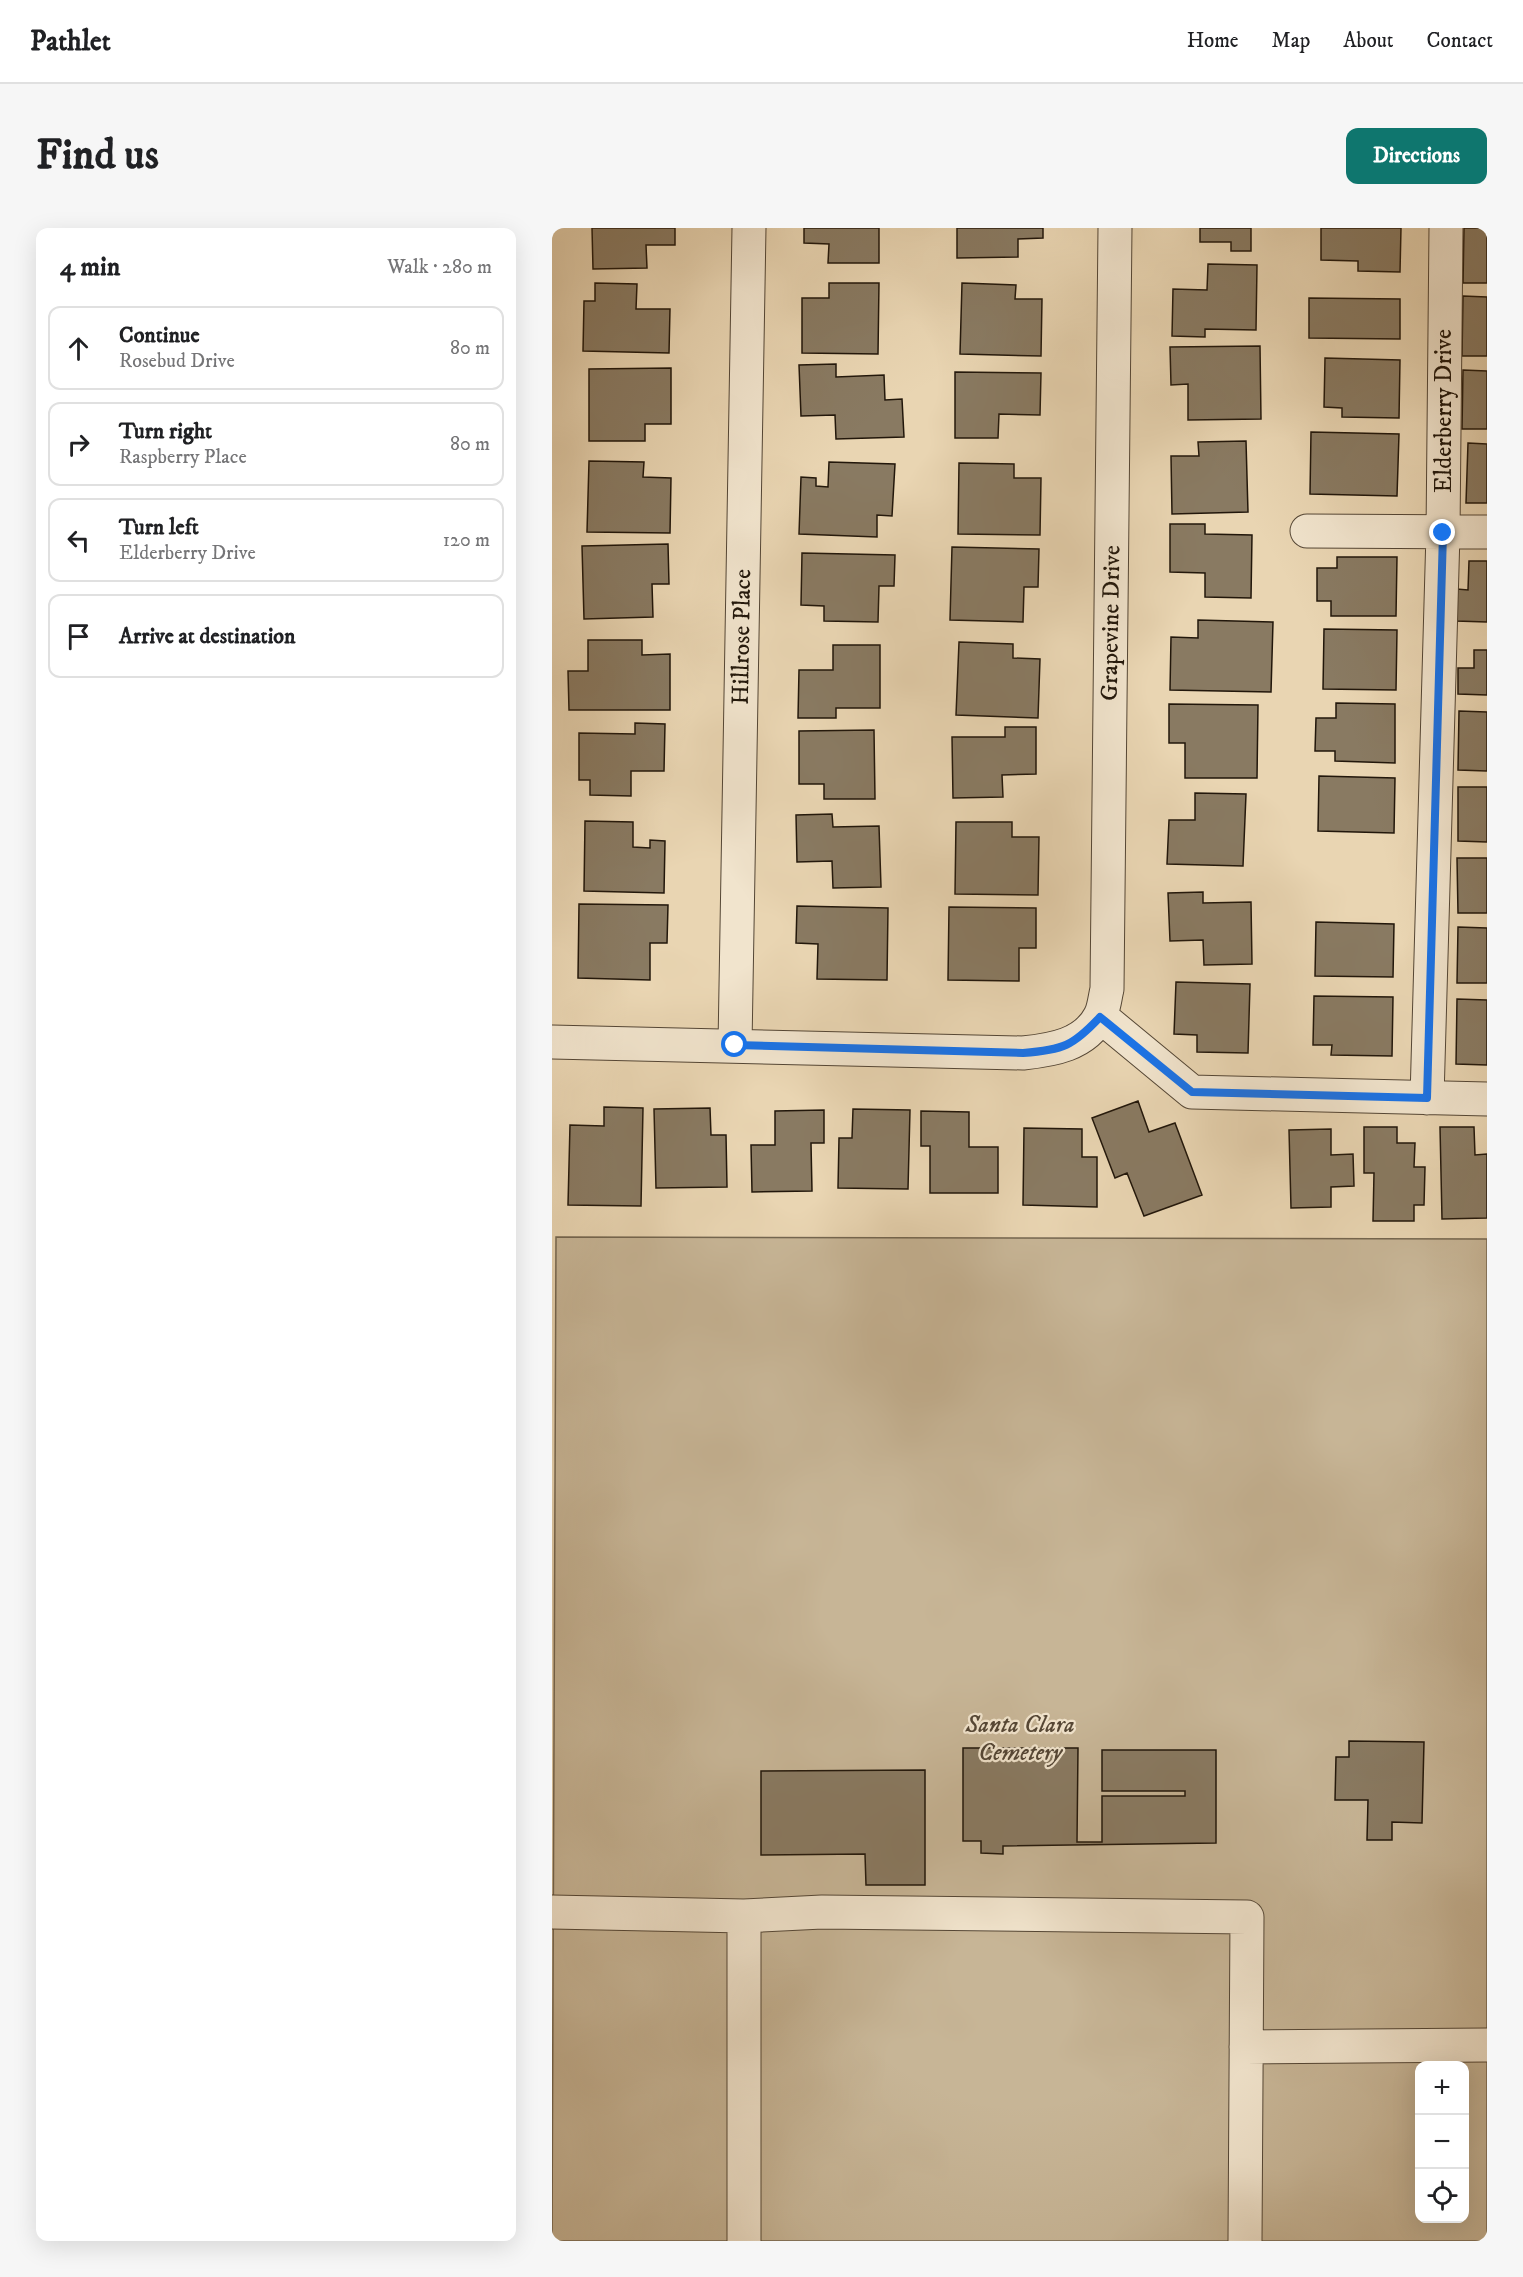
<!DOCTYPE html>
<html lang="en">
<head>
<meta charset="utf-8">
<style>
  :root { --surface:#fff; --page:#f6f6f6; --text:#202124; --muted:#757577; --line:#e0e0e0; --accent:#0f766e }
  body { margin:0; font-family:"IM FELL DW Pica",serif; background:var(--page); color:var(--text) }
  .controls { position:absolute; right:18px; bottom:18px; display:grid; overflow:hidden; border-radius:12px; box-shadow:0 6px 24px #0002 }
  .controls button { width:54px; height:54px; display:grid; place-items:center; padding:0; border:0; border-bottom:2px solid var(--line); background:var(--surface); color:var(--text); font:30px sans-serif }
  .stop { position:absolute; width:18px; height:18px; margin:-14px; border:4px solid #1a73e8; border-radius:50%; background:#fff }
  .stop.end { background:#1a73e8; border-color:#fff; box-shadow:0 2px 6px #0008 }
  .list { margin:0; padding:0; list-style:none }
  h2 { display:flex; justify-content:space-between; align-items:center; height:78px; margin:0; padding:0 24px; font-size:26px }
  h2 small { font-size:20px; font-weight:400; color:var(--muted) }
  .list li { display:grid; grid-template-columns:39px 1fr auto; gap:18px; align-items:center; box-sizing:border-box; height:84px; margin:0 12px 12px; padding:0 12px; border:2px solid var(--line); border-radius:12px }
  .list b { display:block; font-size:22px; white-space:nowrap }
  .list p { margin:0; font-size:20px; white-space:nowrap; color:var(--muted) }
  .list em { font-size:20px; font-style:normal; color:var(--muted) }
  .icon { flex:none; width:33px; height:33px; fill:none; stroke:currentColor; stroke-width:2; stroke-linecap:round; stroke-linejoin:round }
  .map { position:relative; flex:none; width:935px; height:2013px; overflow:hidden; border-radius:12px }
  header { display:flex; align-items:center; gap:36px; box-sizing:border-box; height:84px; padding:0 30px; background:var(--surface); border-bottom:2px solid var(--line) }
  header strong { font-size:28px }
  nav { display:flex; gap:33px; margin-inline-start:auto; font-size:21px }
  .intro { display:flex; align-items:center; justify-content:space-between; box-sizing:border-box; height:144px; padding:0 36px }
  h1 { margin:0; font-size:42px }
  .button { padding:15px 27px; border-radius:12px; background:var(--accent); color:#fff; font-size:21px; font-weight:700 }
  main { display:flex; gap:36px; padding:0 36px }
  aside { flex:1; background:var(--surface); border-radius:12px; box-shadow:0 6px 24px #0002 }
  .map>svg:first-child { display:block }
</style>
</head>
<body>
<header>
<strong>Pathlet</strong>
<nav><a>Home</a><a>Map</a><a>About</a><a>Contact</a></nav>
</header>
<div class="intro"><h1>Find us</h1><a class="button">Directions</a></div>
<main>
<aside>
<h2>4 min<small>Walk · 280 m</small></h2>
<ul class="list">
<li><svg class="icon" aria-label="ahead" viewBox="0 0 24 24"><path d="M12 20V5M6 11l6-6 6 6"/></svg><div><b>Continue</b><p>Rosebud Drive</p></div><em>80 m</em></li>
<li><svg class="icon" aria-label="right" viewBox="0 0 24 24"><path d="M7 20v-9h11M14 6l5 5-5 5"/></svg><div><b>Turn right</b><p>Raspberry Place</p></div><em>80 m</em></li>
<li><svg class="icon" aria-label="left" viewBox="0 0 24 24"><path d="M17 20v-9H6M10 6l-5 5 5 5"/></svg><div><b>Turn left</b><p>Elderberry Drive</p></div><em>120 m</em></li>
<li><svg class="icon" aria-label="arrive" viewBox="0 0 24 24"><path d="M6 21V4h12l-3 4 3 4H6"/></svg><div><b>Arrive at destination</b></div></li>
</ul>
</aside>
<div class="map">
<svg width="935" height="2013" viewBox="0 0 935 2013">
  <rect width="100%" height="100%" fill="#e9d5b2"/>
  <filter id="stains"><feTurbulence type="fractalNoise" baseFrequency=".00333" numOctaves="4"/><feColorMatrix values="0 0 0 0 .2 0 0 0 0 .09 0 0 0 0 .02 0 0 0 .5 -.17"/></filter>
  <radialGradient id="worn" r=".72"><stop offset=".6" stop-color="#630" stop-opacity="0"/><stop offset="1" stop-color="#630" stop-opacity=".3"/></radialGradient>
  <path fill="#c7b596" stroke="#746650" stroke-width="1.5" fill-rule="evenodd" d="M4,1009l931,2v1002h-935zM868,1838h44v152h-44z"/>
  <path fill="#897a62" stroke="#22170b" stroke-width="1.5" d="M40,0h83v17h-29l1,23 -54,1z
    M252,0h75v35h-51l1,-19 -25,-1z
    M405,0h86v10l-25,1v18l-61,1z
    M648,0h51v23h-20v-9h-31z
    M769,0h80l-1,44 -42,-1v-10l-37,-1z
    M912,0h23v55h-24z
    M656,36l49,1 -1,65 -51,-1v8l-33,-1 1,-47 34,1z
    M43,55l42,1 -1,25h34l-1,44 -86,-2 1,-50h11z
    M277,55h50l-1,71 -76,-1v-55h27z
    M410,55l54,2 -1,14h27l-1,57 -81,-2z
    M911,68l24,1v59h-25z
    M757,70l91,1v40l-91,-1z
    M708,118l1,73 -73,1v-36l-17,1 -1,-38z
    M773,130l75,2 -1,58 -57,-1v-9l-18,-1z
    M284,136v13l48,-2 1,25 17,-1 2,38 -68,2 -1,-24 -34,1 -2,-51z
    M119,140v56h-26v17h-56v-72z
    M911,142l24,1v58h-25z
    M403,144l86,1 -1,42 -41,-1 -1,24h-43z
    M759,204l88,2 -2,62 -87,-2z
    M694,213l2,71 -76,2 -1,-58h28l-1,-14z
    M916,215l19,1v59h-21z
    M37,233l55,1 -1,15 28,1 -1,55 -83,-1z
    M277,234l66,2 -3,52 -15,-1v22l-78,-3 2,-57 15,1v8l12,1z
    M407,235l55,1v14h27l-1,57 -82,-1z
    M618,296h35v10l47,1 -1,63 -46,-1v-24l-35,-1z
    M116,316l1,40h-17l1,33 -69,2 -2,-73z
    M400,319l87,2 -1,38h-14l-1,35 -73,-2z
    M250,325l93,2 -1,31h-15l-1,36 -54,-1v-15l-23,-1z
    M785,329h60l-1,59h-65v-15h-14v-33h20z
    M917,333h18v61l-31,-1 1,-32 11,1z
    M646,392l75,2 -2,70 -101,-2 1,-53 27,1z
    M772,401l73,1 -1,60 -73,-1z
    M36,412h54v15l28,-1v56h-101l-1,-39h20z
    M407,414l54,2v14l27,1 -2,59 -82,-3z
    M281,417h47v63h-44v10h-38l1,-48h34z
    M922,422h13v45l-29,-1v-26h16z
    M784,475l59,1v59l-60,-2v-10h-20l1,-33h20z
    M617,476l89,1 -1,73h-72v-35h-16z
    M907,483l28,1v59l-29,-1z
    M83,495l30,1 -1,47h-33v25l-41,-1v-15h-11v-47l56,1z
    M453,499h31v47l-34,1 1,22 -50,1 -1,-61h53z
    M322,502l1,69h-51v-15h-25v-53z
    M767,548l76,2 -1,55 -76,-2z
    M906,559h29v55l-29,-1z
    M643,565l51,1 -3,72 -76,-2 2,-44h26z
    M280,586l1,13 46,-1 2,61 -48,1 -1,-27 -35,1 -1,-47z
    M33,593l48,1v25l17,1v-8l15,1 -1,52 -80,-2z
    M404,594h56v15h27l-1,58 -83,-1z
    M905,630h30v55h-29z
    M651,664v11l48,-1 1,62 -48,1 -1,-25 -33,1 -2,-48z
    M27,676l89,1 -1,38h-17v37l-72,-2z
    M245,678l91,2 -1,72 -70,-1 1,-35 -22,-1z
    M397,679l87,1v40h-17v33l-71,-1z
    M764,694l78,2 -1,53 -78,-1z
    M906,699l29,1v55h-30z
    M624,754l74,2 -2,69 -51,-1v-17l-23,-1z
    M762,768l79,1 -1,59 -61,-1 1,-10h-19z
    M905,771l30,1v65l-31,-1z
    M586,873l11,31 26,-9 27,72 -58,21 -17,-43 -12,5 -23,-60z
    M52,879l39,1 -2,98 -73,-1 2,-80 34,1z
    M158,880l1,27h15l1,52 -71,1 -2,-79z
    M301,881l57,1 -2,79 -70,-1 1,-50h13z
    M272,882v33h-13l1,48 -60,1 -1,-47h24v-34z
    M369,883l48,1v35h29v46h-68v-47h-9z
    M812,899h33v16h18l-1,24h11l-1,38h-10v16h-41l1,-48h-10z
    M888,899h34l1,28 12,-1v64l-45,1z
    M472,900l58,1v28h15v50l-74,-2z
    M779,901v26l22,-1 1,32 -23,1v20l-40,1 -2,-78z
    M797,1513l75,1 -2,81 -30,-1v18h-25l1,-40h-33l1,-43h13z
    M411,1520h115l-1,94h25v-46h83v-5h-83v-41h114v93l-213,3v8l-22,-1v-12h-18z
    M373,1542v115h-59l-1,-31 -104,1v-84z"/>
  <g fill="none" stroke-linecap="round" stroke-linejoin="round">
    <defs>
      <path id="minor" d="M755,303l180,1
        M548,788l92,76 295,7
        M0,814l471,11c29,-3 62,-8 77,-37 4,-7 5,-19 7,-27l8,-761
        M183,817l14,-817
        M875,870l16,-565 3,-305
        M0,1684l192,4 78,-4 425,5 -2,324
        M192,1688v325
        M694,1819l241,-2"/>
    </defs>
    <use href="#minor" stroke="#544635" stroke-width="35"/>
    <use href="#minor" stroke="#f1e4cd" stroke-width="33"/>
  </g>
  <g fill="none" stroke-linecap="round" stroke-linejoin="round">
    <path stroke="#1a73e8" stroke-width="8" d="M183,817l288,8c40,-3 50,-7 77,-36l92,75 235,6 16,-565"/>
  </g>
  <g text-anchor="middle" dominant-baseline="central" stroke-width="4.5" stroke-linejoin="round" paint-order="stroke">
    <g font-size="24" fill="#22170b" stroke="#f1e4cd">
      <text transform="translate(892 183) rotate(-90)">Elderberry Drive</text>
      <text transform="translate(559 395) rotate(-89)">Grapevine Drive</text>
      <text transform="translate(190 409) rotate(-89)">Hillrose Place</text>
    </g>
    <g font-size="24" font-style="italic" fill="#544635" stroke="#f1e4cd">
      <text x="468" y="1497">Santa Clara<tspan x="468" dy="28">Cemetery</tspan></text>
    </g>
  </g>
  <rect width="100%" height="100%" filter="url(#stains)"/>
  <rect width="100%" height="100%" fill="url(#worn)"/>
</svg>
<div class="controls">
<button>+</button>
<button>−</button>
<button><svg class="icon" aria-label="locate" viewBox="0 0 24 24"><circle cx="12" cy="12" r="6"/><path d="M12 2v4M12 18v4M2 12h4M18 12h4"/></svg></button>
</div>
<div class="stop" style="left:183px;top:817px"></div>
<div class="stop end" style="left:891px;top:305px"></div>
</div>
</main>
</body>
</html>
